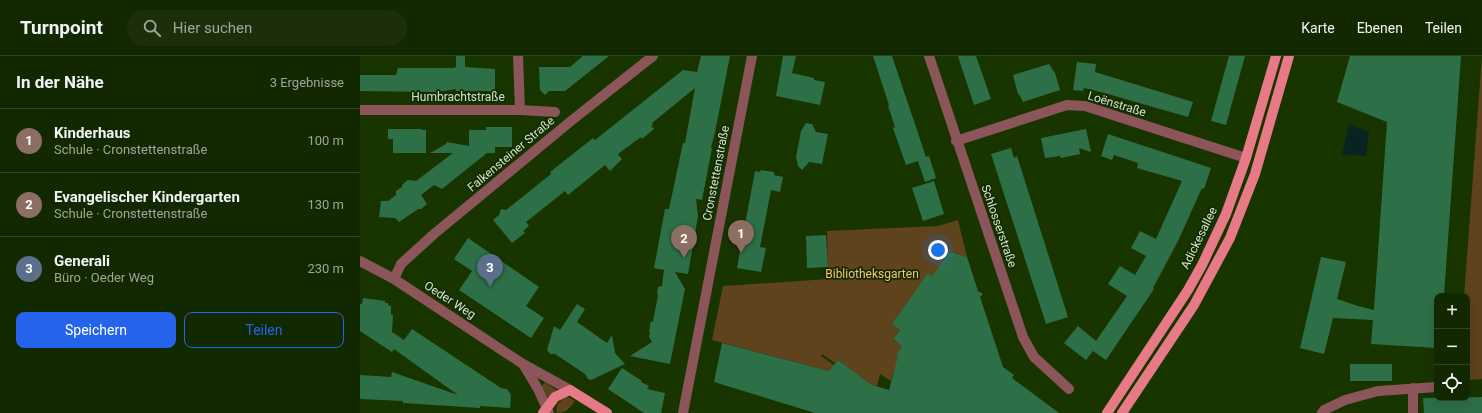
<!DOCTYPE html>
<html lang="de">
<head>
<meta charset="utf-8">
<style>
  :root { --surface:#122800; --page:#1b300a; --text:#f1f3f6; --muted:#9ca699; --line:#314422; --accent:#2563eb }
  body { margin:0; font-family:Roboto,sans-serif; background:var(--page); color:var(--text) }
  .controls { position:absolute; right:12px; bottom:12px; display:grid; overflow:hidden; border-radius:8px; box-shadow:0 4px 16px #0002 }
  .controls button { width:36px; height:36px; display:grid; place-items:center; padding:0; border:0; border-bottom:1px solid var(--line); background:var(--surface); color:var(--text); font:20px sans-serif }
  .you { position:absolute; left:578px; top:194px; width:14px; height:14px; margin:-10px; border:3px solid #fff; border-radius:50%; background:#1a73e8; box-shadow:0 0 0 6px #1a73e833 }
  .badge { display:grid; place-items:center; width:26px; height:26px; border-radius:50%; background:var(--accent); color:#fff; font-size:13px; font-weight:700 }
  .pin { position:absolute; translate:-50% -33px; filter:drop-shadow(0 1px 2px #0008) }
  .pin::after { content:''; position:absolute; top:21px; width:14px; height:12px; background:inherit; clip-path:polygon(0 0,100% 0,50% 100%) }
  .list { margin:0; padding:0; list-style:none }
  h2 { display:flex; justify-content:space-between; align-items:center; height:52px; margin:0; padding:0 16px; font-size:17px }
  h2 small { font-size:13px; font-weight:400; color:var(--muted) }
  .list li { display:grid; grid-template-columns:26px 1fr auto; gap:12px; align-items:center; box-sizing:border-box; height:64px; padding:0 16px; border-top:1px solid var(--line) }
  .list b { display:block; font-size:15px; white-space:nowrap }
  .list p { margin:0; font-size:13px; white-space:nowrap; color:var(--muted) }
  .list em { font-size:13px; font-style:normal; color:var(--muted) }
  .actions { display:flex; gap:8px; padding:12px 16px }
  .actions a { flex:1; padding:9px 0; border:1px solid var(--accent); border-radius:8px; text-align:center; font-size:14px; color:var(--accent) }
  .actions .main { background:var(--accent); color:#fff }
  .icon { flex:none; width:22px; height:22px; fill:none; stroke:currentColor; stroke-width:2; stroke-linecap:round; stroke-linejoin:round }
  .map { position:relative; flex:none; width:1122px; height:357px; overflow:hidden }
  header { display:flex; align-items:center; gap:24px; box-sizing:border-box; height:56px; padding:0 20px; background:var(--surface); border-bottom:1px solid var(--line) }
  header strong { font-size:19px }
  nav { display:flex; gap:22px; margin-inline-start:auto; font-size:14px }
  .search { width:280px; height:36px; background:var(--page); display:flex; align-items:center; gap:10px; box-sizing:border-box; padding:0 14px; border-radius:22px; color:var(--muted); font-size:15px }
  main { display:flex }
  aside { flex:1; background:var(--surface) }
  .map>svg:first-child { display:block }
</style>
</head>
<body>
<header>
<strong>Turnpoint</strong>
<div class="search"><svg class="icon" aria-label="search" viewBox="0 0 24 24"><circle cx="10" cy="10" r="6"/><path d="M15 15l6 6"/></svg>Hier suchen</div>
<nav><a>Karte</a><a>Ebenen</a><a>Teilen</a></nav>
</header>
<main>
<aside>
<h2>In der Nähe<small>3 Ergebnisse</small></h2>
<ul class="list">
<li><span class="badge" style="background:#8d6e63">1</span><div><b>Kinderhaus</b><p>Schule · Cronstettenstraße</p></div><em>100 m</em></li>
<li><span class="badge" style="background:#8d6e63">2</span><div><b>Evangelischer Kindergarten</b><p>Schule · Cronstettenstraße</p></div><em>130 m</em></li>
<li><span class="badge" style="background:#5c6f8a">3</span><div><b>Generali</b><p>Büro · Oeder Weg</p></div><em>230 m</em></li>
</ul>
<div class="actions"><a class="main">Speichern</a><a>Teilen</a></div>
</aside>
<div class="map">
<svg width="1122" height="357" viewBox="0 0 1122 357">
  <rect width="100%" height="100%" fill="#183500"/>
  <path fill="#5e431c" d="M1122,0v323l-15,1v-84h-3z
    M598,164l9,37 -18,-5 -6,32 -15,-10 -36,50 8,6 -7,9 9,7 -6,8 10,8 -12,8 -3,11 -11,-7 -3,12 -5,-1 -34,-25 -3,3 -13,-9 -1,2 13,9 -5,6 -117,-31 11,-54 105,-7 -1,-48 111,-5z
    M184,327h2l12,8 -6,3 -3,5 -7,-13z
    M208,341l7,4c-5,7 -9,12 -18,12 -2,-9 3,-13 11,-16z"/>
  <path fill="#092322" d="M989,68l20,8 -3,24 -24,-2z"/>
  <path fill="#2d7047" d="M96,0h9v11l30,2v25l-6,-3h-33v-2l-19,3 -77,-1v-16h36l2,-7h56l2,-1z
    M223,0h26l-44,35h-16l-4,4 -5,-5 -1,-23h31z
    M341,0h29l-15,76 -4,16h1l-10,52 -6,-1 2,17 -10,58 -13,-2 10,17 -15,75 -40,-8 22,-14 -3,-5 1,-5 -1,-1 2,-10 2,1 5,-27 -1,-1 1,-7 4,-1 2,-16 -10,-2 11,-59h4l14,-66h2l10,-55 -43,35 1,2 -2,1 3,3 -12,10 -1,-2 -23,17 4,5 -12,12 -5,-6 -37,30 -3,-4 -39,31 3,4 -6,5 2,2 -13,10 -19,-23 6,-5 2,-6 5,1 45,-36 -1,-2 28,-22 15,-12 2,2 88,-70 14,2z
    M423,0h13l-4,17 22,5v2l11,2 -5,23 -44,-9z
    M513,0h19l34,101 3,-1 7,22 -11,4 -7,-21 -12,4 -13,-37 2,-1 -7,-21 1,-1z
    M598,0h18l15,43 -17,6z
    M869,0h16l-19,69 -15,-4z
    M990,0h111l-17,240h-7v52l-66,-4 2,-24 -40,-2 -9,36 -24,-6 21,-91 25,5 -9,37 21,7 16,4 13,-188 -50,-20z
    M717,6l19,2 -1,8 98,30 -5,15 -87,-25 -17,-4 -1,3 -10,-1z
    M689,8l6,9 5,17 -37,12 -4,-8h-1l-5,-19z
    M446,67l6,1 4,8 12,2 -6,30 -13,-2 -7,8 -4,-4 -2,-9 5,-26z
    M126,71h26v20h-17v6h-8l-45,36 -8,-4 -13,10 6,9 -6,5h-3l-19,13 -4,-4 -16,-1 2,-16h7l8,-6v-4l6,-4v-2l6,-5 8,1 37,-28h-23l16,-9 1,-2 22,4v-16h17z
    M28,73h34v1h4v23h-33v-14h-5z
    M726,73l5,23 -12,-4 1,6 -19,4 -1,-2 -15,2 -4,-20z
    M748,78l103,34 -7,21 -2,-1 -24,53 -25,47 1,1 -48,71 -13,-9 -7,9 -22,-17 14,-17 18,15 31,-45 -19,-12 12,-18 15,9 11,-19 -15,-8 9,-17 16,8 26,-58 -45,-13 1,-5 -24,-8 -2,5 -11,-4z
    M651,92l3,10 3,-2 51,161 -22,7 -55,-170z
    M401,114l13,2v3l9,2 -3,15 -9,-2 -11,57 6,1 -5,24 -24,-4 18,-97 5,1z
    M574,125l10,33 -21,7 -11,-33z
    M466,179l2,32 -21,1 -1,-32z
    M108,182l71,49 -13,19 18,12 -13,20 -72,-48 13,-19 -18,-12z
    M590,196l17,5 11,34 5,3 -3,3 23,70 11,8 -2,3 47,35h-244l-101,-31 8,-39 107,28 9,-11 34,25 17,5 9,-34 -2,-2 6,-8 -9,-7 7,-9 -8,-6 36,-51 4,3z
    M3,242l22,3v2h3v2l3,1v9h2l-1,17 12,8 8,-11 89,59 6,1 4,6 -1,13 -30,-2v2l-77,-5v-2l-43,-2v-24l31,2 1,-5 66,23 -64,-46 -2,3 -32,-21v-27h2z
    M217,248l8,5 -8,13 30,21 5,-8 3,18 10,11 -34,16 -3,-1 -3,-5 -30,-20h-5l-3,-4 7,-24 6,4z
    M990,308h42v17h-42z
    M262,312l20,13 -1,1 8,4 -2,3 18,4 -4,20h-17l-36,-24z
    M1122,341v16h-58l-1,-15z"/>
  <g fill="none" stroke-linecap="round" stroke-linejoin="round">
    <path stroke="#8b555a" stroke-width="10" d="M158,0l2,54
      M569,0l94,281 11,20 35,32
      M0,54h160l35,2
      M596,85l111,-36 18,1 161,52
      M0,205l34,18 129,85 47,26
      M34,223l7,-15 33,-30 137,-113 82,-65
      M163,308l15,25 11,24
      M323,357l69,-357
      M962,357l2,-3 21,-10 33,-9 59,-4
      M1053,357v-25"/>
    <path stroke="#e67a86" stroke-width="10" d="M183,357l12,-16 15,-7 37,23
      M747,357l81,-123 14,-25 24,-51 20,-56 30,-102
      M762,357l72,-108 36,-67 25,-64 34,-118"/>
  </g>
  <g text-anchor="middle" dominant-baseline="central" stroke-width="3.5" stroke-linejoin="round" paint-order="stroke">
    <g font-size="12" fill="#d2e5c8" stroke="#132a02">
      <text x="98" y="41">Humbrachtstraße</text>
      <text transform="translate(757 48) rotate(17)">Loënstraße</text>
      <text transform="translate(151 98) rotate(-40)">Falkensteiner Straße</text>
      <text transform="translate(356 117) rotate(-79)">Cronstettenstraße</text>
      <text transform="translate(639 170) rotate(71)">Schlosserstraße</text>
      <text transform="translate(839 182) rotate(-64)">Adickesallee</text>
      <text transform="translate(90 244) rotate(33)">Oeder Weg</text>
    </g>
    <g font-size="12" fill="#fbc378" stroke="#132a02">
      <text x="512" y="218">Bibliotheksgarten</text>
    </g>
  </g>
</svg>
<div class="controls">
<button>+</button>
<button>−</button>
<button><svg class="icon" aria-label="locate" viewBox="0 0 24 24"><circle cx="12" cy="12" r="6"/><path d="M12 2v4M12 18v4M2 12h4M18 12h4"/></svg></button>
</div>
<div class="you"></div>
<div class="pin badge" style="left:381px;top:197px;background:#8d6e63">1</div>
<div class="pin badge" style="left:324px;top:202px;background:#8d6e63">2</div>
<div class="pin badge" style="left:130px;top:231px;background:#5c6f8a">3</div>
</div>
</main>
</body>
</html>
